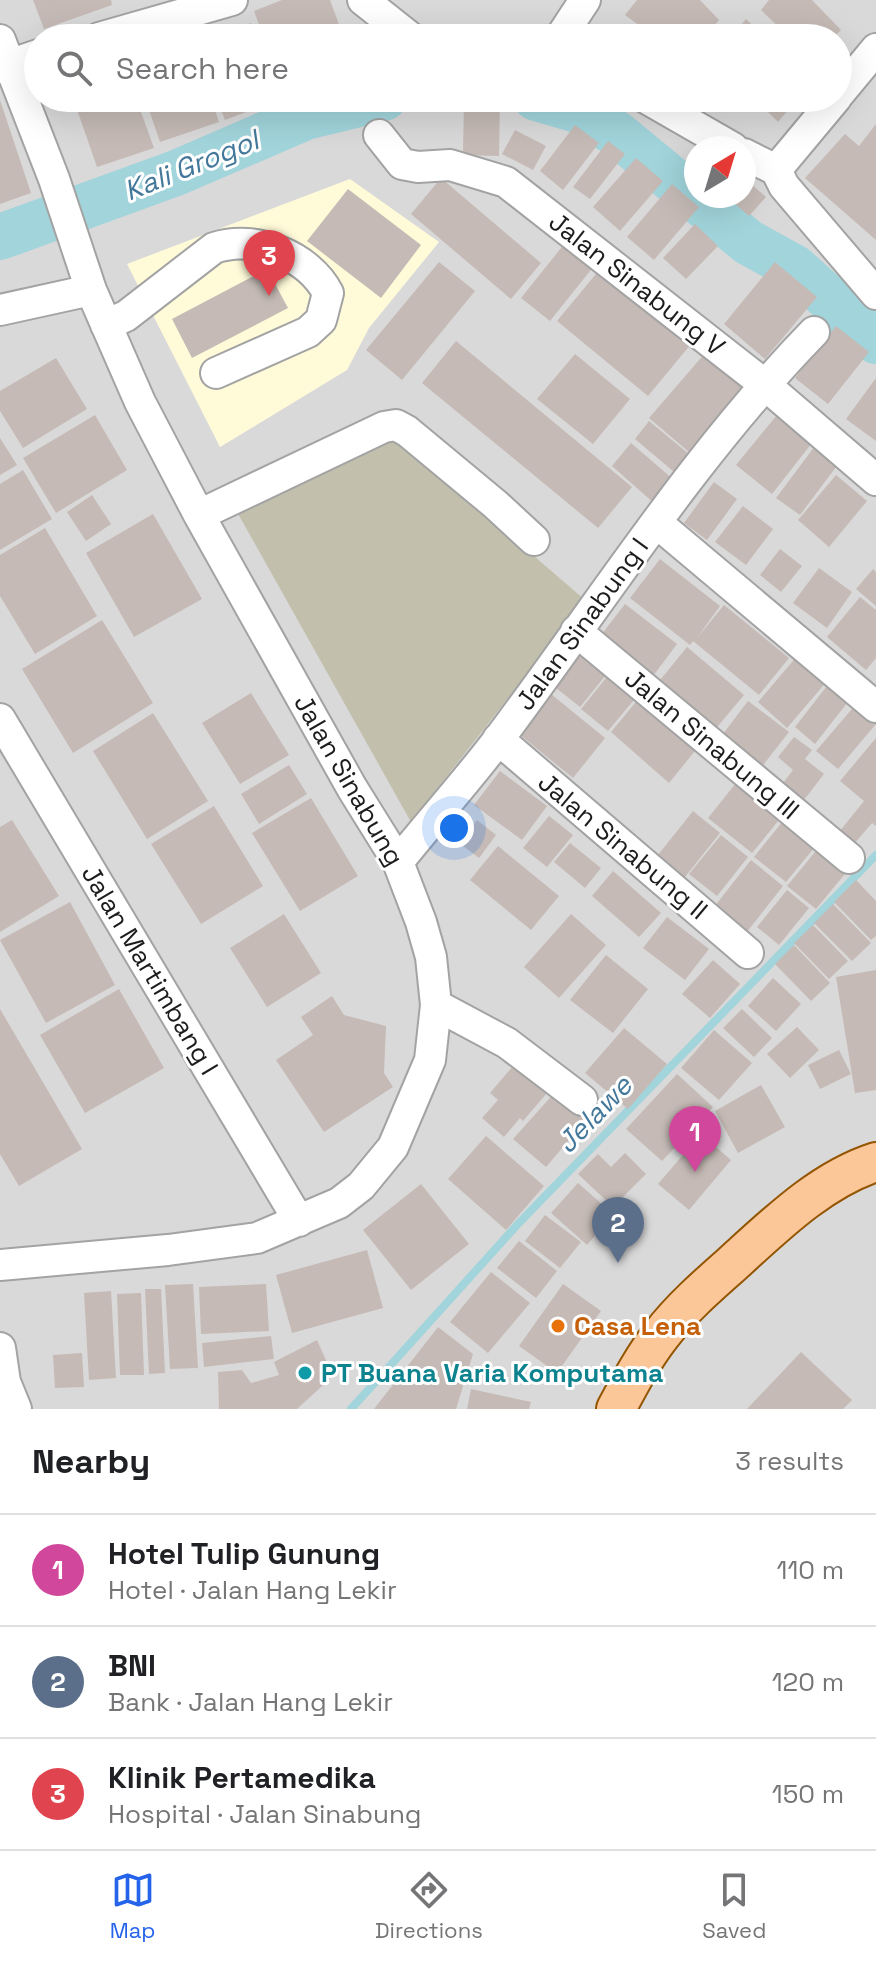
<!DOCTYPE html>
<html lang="en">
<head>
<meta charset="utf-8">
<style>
  :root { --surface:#fff; --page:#f6f6f6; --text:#202124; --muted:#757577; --line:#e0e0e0; --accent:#2563eb }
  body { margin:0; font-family:"Space Grotesk",sans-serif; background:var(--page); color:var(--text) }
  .compass { position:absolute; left:684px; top:136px; width:72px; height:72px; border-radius:50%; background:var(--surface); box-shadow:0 8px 32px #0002; rotate:38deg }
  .you { position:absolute; left:454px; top:828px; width:28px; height:28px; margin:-20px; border:6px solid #fff; border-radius:50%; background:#1a73e8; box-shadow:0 0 0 12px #1a73e833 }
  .badge { display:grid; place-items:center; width:52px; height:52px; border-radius:50%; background:var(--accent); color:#fff; font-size:26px; font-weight:700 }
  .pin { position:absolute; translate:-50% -66px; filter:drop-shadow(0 2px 4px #0008) }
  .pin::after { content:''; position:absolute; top:42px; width:28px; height:24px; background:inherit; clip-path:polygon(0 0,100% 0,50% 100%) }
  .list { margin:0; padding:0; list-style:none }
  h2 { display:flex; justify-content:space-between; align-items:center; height:104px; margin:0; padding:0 32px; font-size:34px }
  h2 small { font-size:26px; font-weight:400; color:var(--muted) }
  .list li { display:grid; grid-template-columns:52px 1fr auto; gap:24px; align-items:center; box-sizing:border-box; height:112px; padding:0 32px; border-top:2px solid var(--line) }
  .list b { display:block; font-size:30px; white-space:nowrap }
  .list p { margin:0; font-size:26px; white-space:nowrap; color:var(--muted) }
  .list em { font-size:26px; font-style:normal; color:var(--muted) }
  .icon { flex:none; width:44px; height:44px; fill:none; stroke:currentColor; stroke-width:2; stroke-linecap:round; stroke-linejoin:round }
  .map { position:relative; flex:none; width:876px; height:1409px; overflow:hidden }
  .search { position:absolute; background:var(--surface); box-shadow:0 8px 32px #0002; left:24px; right:24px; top:24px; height:88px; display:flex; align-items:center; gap:20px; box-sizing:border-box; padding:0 28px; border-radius:44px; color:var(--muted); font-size:30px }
  .sheet { height:440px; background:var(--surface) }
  nav { display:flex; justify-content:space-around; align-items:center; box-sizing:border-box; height:112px; border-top:2px solid var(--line); background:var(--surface); font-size:22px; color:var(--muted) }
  nav a { display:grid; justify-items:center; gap:4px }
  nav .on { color:var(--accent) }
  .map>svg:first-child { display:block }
</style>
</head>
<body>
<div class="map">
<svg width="876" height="1409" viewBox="0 0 876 1409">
  <rect width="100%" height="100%" fill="#ede8e1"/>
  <path fill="#dad9d9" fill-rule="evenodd" d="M0,0h876v1409h-876zM38,38h800v60h-800zM696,148h48v48h-48z"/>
  <path fill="#fffbd9" d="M350,179l89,63 -70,86 -22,42 -127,77 -93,-183z"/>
  <path fill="#c2c0ad" d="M396,437l189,163 -174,222 -174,-310z"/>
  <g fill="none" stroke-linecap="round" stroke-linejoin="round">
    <path stroke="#a1d4db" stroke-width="8" d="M351,1409l166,-184 359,-370"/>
    <path stroke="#a1d4db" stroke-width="46" d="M536,98l41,12 40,24 131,108 47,26 81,73
      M0,237l176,-64 130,-56 78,-19"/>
  </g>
  <path fill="#c5bab5" d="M33,0h78l1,5 -68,24z
    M282,0h48l14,38h-80l-10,-27z
    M637,0h63l19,20 -15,18h-48l-31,-23z
    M769,0h43l29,30 -8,8h-43l-29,-28z
    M746,19l20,19h-36z
    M251,23l5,15h-46z
    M73,98h63l18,50 -57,19z
    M145,98h66l8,24 -59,20z
    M216,98h67l-58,22z
    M464,98l36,1 -1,57 -36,-1z
    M754,98h44l-20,24z
    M0,100l31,93 -31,11z
    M876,124v116l-71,-62 40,-44 14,12z
    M575,125l24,18 -36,47 -23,-19z
    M515,130l31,16 -13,24 -31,-16z
    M608,141l17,13 -35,45 -17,-12z
    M636,158l27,23 -43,50 -27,-24z
    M441,178l100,85 -30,36 -100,-85z
    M744,178l22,19 -17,19 -23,-20h18z
    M672,184l27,23 -45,53 -27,-23z
    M348,189l73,56 -40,53 -74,-57z
    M695,224l23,22 -32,33 -23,-21z
    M565,243l29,23 -44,55 -29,-23z
    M439,262l36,29 -73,89 -36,-30z
    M775,262l42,35 -52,62 -41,-35z
    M605,263l91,75 -48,58 -91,-75z
    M267,269l21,39 -96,50 -20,-39z
    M836,326l33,26 -41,52 -33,-26z
    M456,341l176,146 -34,41 -176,-145z
    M706,352l47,40 -57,66 -47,-40z
    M575,354l55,45 -37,45 -56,-45z
    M56,358l31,51 -64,39 -23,-37v-20z
    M876,378v63l-30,-22z
    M95,415l32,55 -71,43 -33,-55z
    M777,415l35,28 -40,51 -36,-29z
    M649,421l46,38 -15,18 -45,-38z
    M0,438l17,27 -17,10z
    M631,443l43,37 -19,24 -43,-38z
    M815,446l24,17 -39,52 -24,-17z
    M23,470l29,49 -52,31v-66z
    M836,475l31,26 -38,46 -31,-27z
    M714,482l23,17 -30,41 -23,-17z
    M92,495l19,29 -25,17 -19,-29z
    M743,506l30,23 -27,36 -31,-23z
    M153,514l49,85 -68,38 -48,-84z
    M45,528l52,88 -62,38 -35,-58v-41z
    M780,549l22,17 -21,26 -21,-17z
    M660,559l60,47 -23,32 27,-33 65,53 -30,37 -66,-54 -3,4 -60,-47z
    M819,568l33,24 -25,36 -34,-25z
    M873,569l3,3v34l-20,-17z
    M860,597l16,13v48l-10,12 -39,-33z
    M625,604l52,40 -27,36 -52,-41z
    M102,620l51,83 -80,50 -51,-84z
    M585,642l29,23 -34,42 -29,-23z
    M687,647l57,48 -31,37 -57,-47z
    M798,655l30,25 -41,48 -29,-26z
    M610,673l28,22 -30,36 -27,-22z
    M830,682l21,16 -36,46 -20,-17z
    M644,692l59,49 -34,42 -58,-51z
    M251,693l38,62 -49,29 -38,-61z
    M551,694l54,44 -32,40 -54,-44z
    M748,701l41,31 -29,37 -40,-31z
    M857,703l19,17v4l-38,45 -22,-18z
    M153,713l55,88 -61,38 -54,-88z
    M794,737l18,13 -7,9 19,15 -20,26 -21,-17 10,-13 -15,-13z
    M876,738v88l-4,-3 -18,21 -15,-12 25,-31 -24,-20z
    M289,765l18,29 -48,30 -18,-30z
    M500,771l47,35 -25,34 -48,-35z
    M740,778l44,36 -32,39 -44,-35z
    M311,798l47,78 -58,35 -48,-78z
    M214,806l49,80 -62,38 -50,-80z
    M693,811l27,22 -35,44 -27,-22z
    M549,816l24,19 -26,32 -24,-19z
    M787,816l32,26 -33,40 -32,-25z
    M12,820l47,76 -59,36v-105z
    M477,820l19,15 -17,23 -20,-15z
    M721,835l27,22 -31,39 -28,-22z
    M570,843l31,25 -16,20 -31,-26z
    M498,846l61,50 -28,34 -61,-50z
    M820,846l29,23 -33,40 -29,-23z
    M751,860l32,26 -37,47 -32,-26z
    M613,871l48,42 -22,24 -47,-41z
    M856,880l20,21v35l-5,4 -37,-38z
    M787,890l22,18 -30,37 -22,-18z
    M70,902l45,83 -69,38 -46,-83z
    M833,904l38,39 -19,18 -38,-38z
    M284,914l37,59 -54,34 -37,-59z
    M571,914l35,31 -47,53 -35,-31z
    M667,917l42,32 -24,31 -42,-32z
    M813,925l35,36 -19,18 -35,-36z
    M794,945l36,38 -19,18 -36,-37z
    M606,955l42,34 -35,44 -43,-33z
    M713,960l27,24 -30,34 -28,-24z
    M876,970v120l-21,3 -19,-116z
    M773,978l28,26 -25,27 -28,-25z
    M119,989l45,79 -79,45 -45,-78z
    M332,996l12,19 42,11 -2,47 9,14 -69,45 -48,-72 37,-25 -12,-18z
    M0,1009l82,140 -63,37 -19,-32z
    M742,1009l30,29 -18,19 -31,-29z
    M797,1027l22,23 -29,28 -23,-24z
    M624,1028l43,36 -39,45 -43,-36z
    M714,1030l38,33 -33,37 -38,-32z
    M839,1050l12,24 -31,15 -12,-24z
    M519,1059l33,28 -29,34 -3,-3 -16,19 -22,-19 16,-18 -8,-7z
    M677,1074l36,33 -51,54 -36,-32z
    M761,1085l24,42 -47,26 -23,-42z
    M557,1090l31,28 -42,49 -33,-28z
    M701,1134l30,26 -42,50 -31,-26z
    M486,1136l58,50 -38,44 -58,-51z
    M625,1153l21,21 -33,33 -35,-33 20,-20 13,13z
    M578,1183l35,31 -26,31 -36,-32z
    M421,1184l48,60 -58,46 -48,-60z
    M545,1215l36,27 -21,26 -35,-27z
    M519,1241l38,30 -21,27 -39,-30z
    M367,1250l16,58 -91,25 -16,-58z
    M491,1272l39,31 -42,50 -38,-31z
    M193,1284l5,84 -28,1 -5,-84z
    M266,1284l3,47 -68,3 -2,-47z
    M563,1284l38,27 -44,62 -38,-27z
    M145,1289h16l4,84 -16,1z
    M111,1291l5,87 -27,2 -5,-87z
    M141,1293l3,82h-24l-3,-81z
    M438,1327l35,27 -17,55h-82z
    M271,1336l3,23 -70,8 -2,-24z
    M317,1340l16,36 -36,33h-78l-1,-37 24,-2 9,13 28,-8 -5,-13z
    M801,1352l51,48 -9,9h-96z
    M82,1353l2,34 -29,1 -2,-33z
    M471,1389l60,13 -2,7h-62z"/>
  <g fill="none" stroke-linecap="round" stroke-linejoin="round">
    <defs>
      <path id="minor" d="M363,0l48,38
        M99,38l133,-38
        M560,38l25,-38
        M0,40l54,139 37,111 49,112 59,113 153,273 46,74 23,60 10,35 5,48 -6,55 -37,87 -32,39 -22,17 -82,35 -89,12 -168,15
        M0,68l38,-13
        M838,95l38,-46
        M646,98l87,50
        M379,135l23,29 16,3 32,-2 56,17 258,202 112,96
        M744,154l32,16 8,16 92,108
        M776,170l60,-72
        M0,310l91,-20
        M106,325l20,-9 88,-68c41,-14 95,8 114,45l-7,27 -13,12 -92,41
        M199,515l185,-88 12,-2 11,6 88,73 39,36
        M657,523l219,184
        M576,631l273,227
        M0,719l299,502
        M498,739l250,214
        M398,862c33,-41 68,-80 100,-122 103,-137 196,-285 316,-408
        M436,1005l71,38 75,57
        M0,1348l5,34 11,27"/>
      <path id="major" d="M616,1409c14,-26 27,-51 45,-74 20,-26 45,-48 70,-70 43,-39 89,-85 145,-103"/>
    </defs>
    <use href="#minor" stroke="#a3a3a3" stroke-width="34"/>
    <use href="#major" stroke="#935500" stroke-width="42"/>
    <use href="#minor" stroke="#fff" stroke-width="30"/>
    <use href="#major" stroke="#fbc798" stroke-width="38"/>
  </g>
  <circle fill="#e8710a" stroke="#fff" stroke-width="3" cx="558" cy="1326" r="8"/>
  <circle fill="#0f9aa8" stroke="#fff" stroke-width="3" cx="305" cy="1373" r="8"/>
  <g text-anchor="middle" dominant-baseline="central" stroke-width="6" stroke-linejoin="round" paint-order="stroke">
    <g font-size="26" fill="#1c1c1c" stroke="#fff">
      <text transform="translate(637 284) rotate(38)">Jalan Sinabung V</text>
      <text transform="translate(582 624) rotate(-54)">Jalan Sinabung I</text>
      <text transform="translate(712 744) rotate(40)">Jalan Sinabung III</text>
      <text transform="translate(349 780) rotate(60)">Jalan Sinabung</text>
      <text transform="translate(623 846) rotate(40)">Jalan Sinabung II</text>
      <text transform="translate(150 970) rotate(59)">Jalan Martimbang I</text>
    </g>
    <g font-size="26" font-weight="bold" fill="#c56008" stroke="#fff" text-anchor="start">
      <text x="574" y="1326">Casa Lena</text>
    </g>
    <g font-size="26" font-weight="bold" fill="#0d838f" stroke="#fff" text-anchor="start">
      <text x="321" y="1373">PT Buana Varia Komputama</text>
    </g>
    <g font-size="28" font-style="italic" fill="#43789b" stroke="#fff">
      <text transform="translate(191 165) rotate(-22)">Kali Grogol</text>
      <text transform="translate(594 1114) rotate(-46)">Jelawe</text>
    </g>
  </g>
</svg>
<svg class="compass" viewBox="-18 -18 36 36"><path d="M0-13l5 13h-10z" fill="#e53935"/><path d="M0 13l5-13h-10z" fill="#757577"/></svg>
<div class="you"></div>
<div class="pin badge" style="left:695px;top:1172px;background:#d1479c">1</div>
<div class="pin badge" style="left:618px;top:1263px;background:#5c6f8a">2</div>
<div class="pin badge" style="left:269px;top:296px;background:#e0444e">3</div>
<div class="search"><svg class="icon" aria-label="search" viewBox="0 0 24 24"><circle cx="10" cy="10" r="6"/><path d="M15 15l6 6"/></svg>Search here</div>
</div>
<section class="sheet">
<h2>Nearby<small>3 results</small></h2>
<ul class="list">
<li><span class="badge" style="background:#d1479c">1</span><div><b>Hotel Tulip Gunung</b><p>Hotel · Jalan Hang Lekir</p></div><em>110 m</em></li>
<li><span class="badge" style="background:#5c6f8a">2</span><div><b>BNI</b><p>Bank · Jalan Hang Lekir</p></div><em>120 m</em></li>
<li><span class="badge" style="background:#e0444e">3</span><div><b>Klinik Pertamedika</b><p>Hospital · Jalan Sinabung</p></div><em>150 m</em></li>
</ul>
</section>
<nav>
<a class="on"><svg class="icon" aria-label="map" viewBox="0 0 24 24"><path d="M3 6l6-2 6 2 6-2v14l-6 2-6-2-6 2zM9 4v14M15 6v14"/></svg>Map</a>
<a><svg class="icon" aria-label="directions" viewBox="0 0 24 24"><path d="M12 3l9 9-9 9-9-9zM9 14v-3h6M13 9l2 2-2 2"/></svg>Directions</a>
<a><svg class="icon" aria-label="saved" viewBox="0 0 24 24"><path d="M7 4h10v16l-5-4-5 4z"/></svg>Saved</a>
</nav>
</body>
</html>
